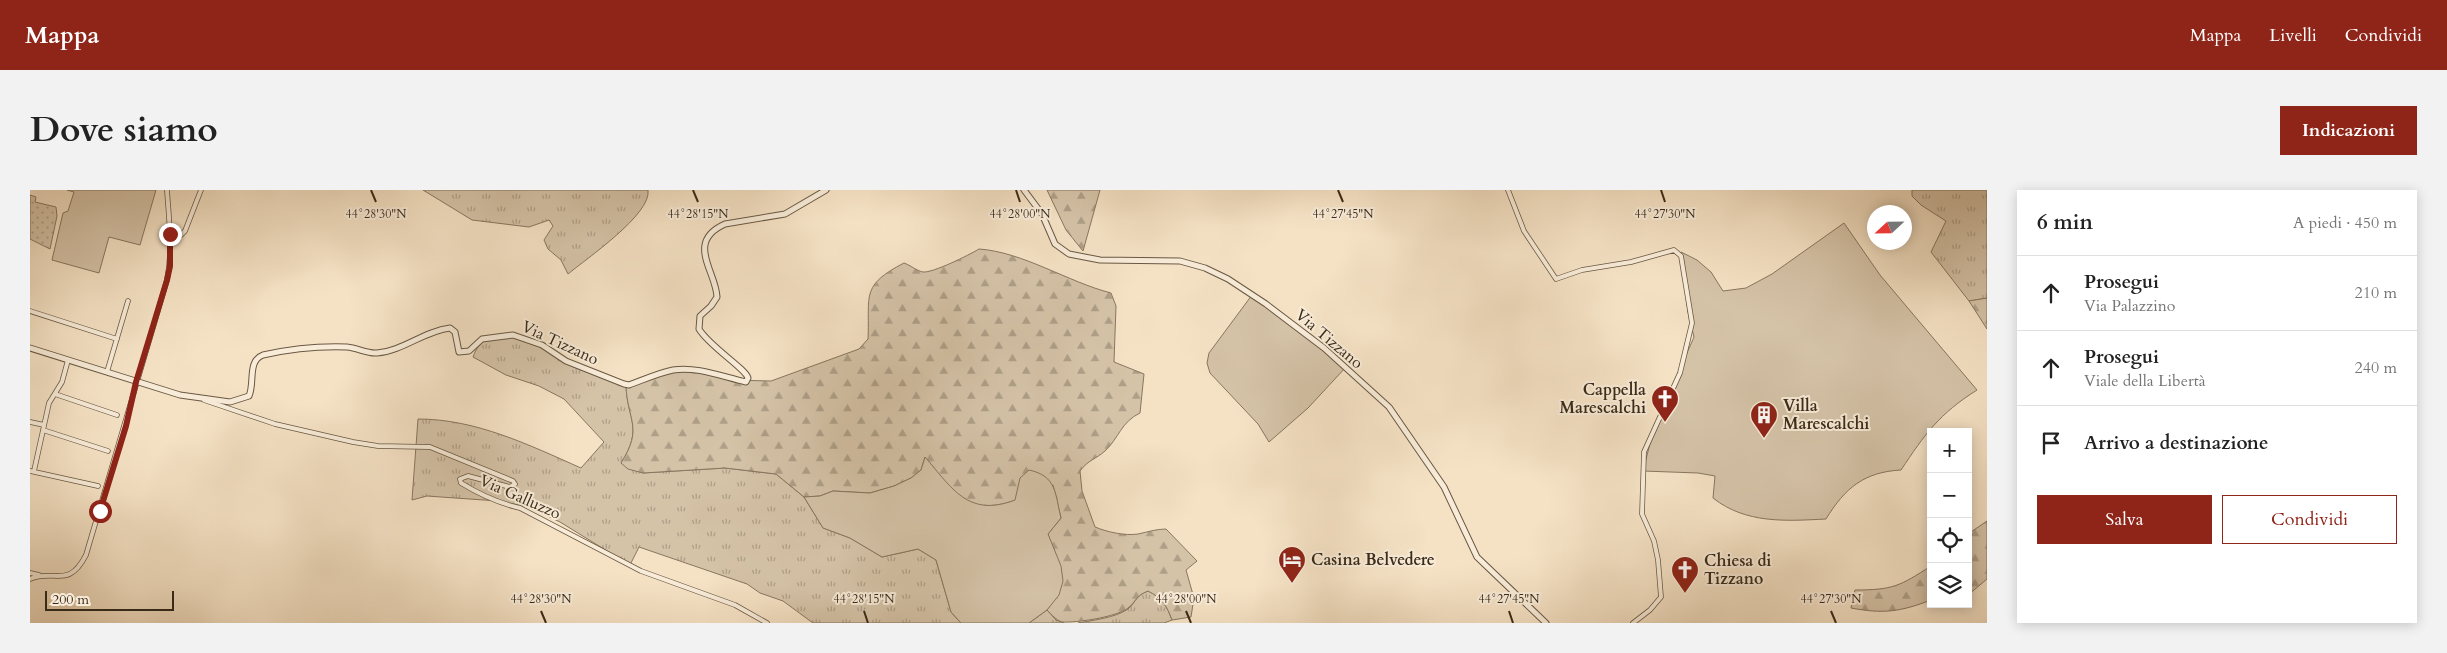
<!DOCTYPE html>
<html lang="it">
<head>
<meta charset="utf-8">
<style>
  :root { --surface:#fff; --page:#f2f2f2; --text:#222; --muted:#767676; --line:#e0e0e0; --accent:#8f2418 }
  body { margin:0; font-family:Cardo,serif; background:var(--page); color:var(--text) }
  .controls { position:absolute; right:15px; bottom:15px; display:grid; overflow:hidden; border-radius:0px; box-shadow:0 2px 12px #0003 }
  .controls button { width:45px; height:45px; display:grid; place-items:center; padding:0; border:0; border-bottom:1px solid var(--line); background:var(--surface); color:var(--text); font:25px sans-serif }
  .compass { position:absolute; left:1837px; top:15px; width:45px; height:45px; border-radius:50%; background:var(--surface); box-shadow:0 2px 12px #0003; rotate:248deg }
  .scale { position:absolute; left:15px; bottom:12px; width:129px; box-sizing:border-box; padding-left:5px; border:2px solid #3a2a18; border-top:0; font-size:14px; line-height:18px; white-space:nowrap; color:#3a2a18; -webkit-text-stroke:4px #f8ecd9; paint-order:stroke }
  .stop { position:absolute; width:15px; height:15px; margin:-11px; border:4px solid #8f2418; border-radius:50%; background:#fff }
  .stop.end { background:#8f2418; border-color:#fff; box-shadow:0 1px 5px #0008 }
  .list { margin:0; padding:0; list-style:none }
  h2 { display:flex; justify-content:space-between; align-items:center; height:65px; margin:0; padding:0 20px; font-size:21px }
  h2 small { font-size:16px; font-weight:400; color:var(--muted) }
  .list li { display:grid; grid-template-columns:32px 1fr auto; gap:15px; align-items:center; box-sizing:border-box; height:75px; padding:0 20px; border-top:1px solid var(--line) }
  .list b { display:block; font-size:19px; white-space:nowrap }
  .list p { margin:0; font-size:16px; white-space:nowrap; color:var(--muted) }
  .list em { font-size:16px; font-style:normal; color:var(--muted) }
  .actions { display:flex; gap:10px; padding:15px 20px }
  .actions a { flex:1; padding:11px 0; border:1px solid var(--accent); border-radius:0px; text-align:center; font-size:18px; color:var(--accent) }
  .actions .main { background:var(--accent); color:#fff }
  .icon { flex:none; width:28px; height:28px; fill:none; stroke:currentColor; stroke-width:2; stroke-linecap:round; stroke-linejoin:round }
  .map { position:relative; flex:none; width:1957px; height:433px; overflow:hidden; border-radius:0px }
  header { display:flex; align-items:center; gap:30px; box-sizing:border-box; height:70px; padding:0 25px; background:var(--accent); color:#fff }
  header strong { font-size:24px }
  nav { display:flex; gap:28px; margin-inline-start:auto; font-size:18px }
  .intro { display:flex; align-items:center; justify-content:space-between; box-sizing:border-box; height:120px; padding:0 30px }
  h1 { margin:0; font-size:35px }
  .button { padding:12px 22px; border-radius:0px; background:var(--accent); color:#fff; font-size:18px; font-weight:700 }
  main { display:flex; gap:30px; padding:0 30px }
  aside { flex:1; background:var(--surface); border-radius:0px; box-shadow:0 2px 12px #0003 }
  .map>svg:first-child { display:block }
</style>
</head>
<body>
<header>
<strong>Mappa</strong>
<nav><a>Mappa</a><a>Livelli</a><a>Condividi</a></nav>
</header>
<div class="intro"><h1>Dove siamo</h1><a class="button">Indicazioni</a></div>
<main>
<div class="map">
<svg width="1957" height="433" viewBox="0 0 1957 433">
  <defs>
    <pattern id="grass-tufts" width="24" height="20" patternUnits="userSpaceOnUse" patternTransform="scale(1.25)"><rect width="24" height="20" fill="#d5c3a8"/><path d="M3 7l-1-3M5 7V3M7 7l1-3M15 17l-1-3M17 17v-4M19 17l1-3" fill="none" stroke="#ae9f88"/></pattern>
    <pattern id="forest-firs" width="22" height="20" patternUnits="userSpaceOnUse" patternTransform="scale(1.25)"><rect width="22" height="20" fill="#d5c3a8"/><path d="M5 1l3.5 6h-7zM16 11l3.5 6h-7z" fill="#ae9f88"/></pattern>
    <pattern id="garden-dots" width="8" height="8" patternUnits="userSpaceOnUse" patternTransform="scale(1.25)"><rect width="8" height="8" fill="#d5c3a8"/><path d="M2 2h.1M6 6h.1" fill="none" stroke="#ae9f88" stroke-width="1.8" stroke-linecap="round"/></pattern>
  </defs>
  <rect width="100%" height="100%" fill="#f5e2c5"/>
  <filter id="stains"><feTurbulence type="fractalNoise" baseFrequency=".004" numOctaves="4"/><feColorMatrix values="0 0 0 0 .2 0 0 0 0 .09 0 0 0 0 .02 0 0 0 .5 -.17"/></filter>
  <radialGradient id="worn" r=".72"><stop offset=".6" stop-color="#630" stop-opacity="0"/><stop offset="1" stop-color="#630" stop-opacity=".3"/></radialGradient>
  <path fill="url(#grass-tufts)" stroke="#887660" d="M393,0h225c4,24 -62,69 -80,84l-7,-14 -13,-11 -4,-9 9,-14 -4,-6 -20,7 -57,-7z
    M1882,0h75v108l-18,3 -38,-49 15,-31 -25,-16 -9,-9z
    M484,145l112,50c1,35 18,42 -5,78l22,10 82,-5 51,6 28,23 19,31 27,10 32,19 36,-8 18,11 15,52 10,11h-148l-30,-22 -23,-8 -13,-9 -108,-37 -9,18 -70,-43 -31,-15 -31,-6 -71,-5 -15,4 6,-81c58,0 111,26 163,49l23,-26 -40,-43 -25,-13 -33,-11 -33,-18c8,-22 20,-20 41,-22z
    M1118,401c14,7 19,15 24,29l-8,3h-86c15,-3 37,-5 50,-14 9,-8 7,-13 20,-18z
    M1017,420l9,10 8,3h-35z"/>
  <path fill="url(#forest-firs)" stroke="#887660" d="M1017,0h53l-17,61 -17,-21z
    M949,59c44,3 89,33 132,44l5,13 -2,56 30,12 -4,39c-19,9 -21,25 -35,38 -9,8 -17,9 -25,20l2,20 13,36c12,5 30,9 43,7 10,-2 18,-5 28,-5l31,32 -11,9 8,28 -3,19 -19,3c-5,-14 -10,-22 -24,-29 -13,5 -11,10 -20,17 -11,9 -52,15 -66,14 -6,-2 -10,-7 -15,-12 26,-33 12,-41 1,-76l13,-16 -8,-33c-28,11 -63,32 -92,13 -14,-9 -24,-28 -36,-41l-4,13 -10,8 -17,8 -24,7 -37,-2 -13,5 -16,1 -28,-23 -51,-6 -82,5 -15,-4 -7,-6c23,-36 6,-42 5,-78l43,-14 22,-3 40,12 40,1 88,-32 9,-10c2,-44 -8,-53 36,-76 6,2 13,8 19,9 10,1 46,-17 56,-23z
    M1957,108v31l-18,-28z
    M1957,331v58l-19,16v-61z
    M1901,376v34c-31,12 -48,14 -80,8l4,-18c38,0 45,-4 76,-24z"/>
  <path fill="#d5c3a8" stroke="#887660" d="M37,0h89l-16,55 -31,-8 -10,36 -47,-13 11,-47 5,-2 6,-19z
    M1814,33l36,52 97,115c-38,24 -52,44 -76,80 -37,2 -56,18 -75,49 -40,2 -80,5 -113,-21l2,-22 -17,-3 -55,-2 11,-43 40,-91 -6,-25 -7,-60 16,8 14,12 12,19 23,-3 26,-14z
    M1222,105l94,72 -38,41 -39,34 -11,-18 -48,-51 -3,-10 2,-10z
    M895,267c27,31 43,61 90,43l5,-22 9,-8c28,6 26,24 32,48l-13,16 13,32 2,15 -4,14 -12,15 -18,13h-68l-10,-11 -15,-52 -18,-11 -36,8 -32,-19 -27,-10 -19,-31 16,-1 13,-5 37,2 24,-7 17,-8 10,-8z"/>
  <path fill="url(#garden-dots)" stroke="#887660" d="M0,5l6,2 -1,5 21,5 1,9 -7,33 -20,-10z"/>
  <g fill="none" stroke-linecap="round" stroke-linejoin="round">
    <defs>
      <path id="minor" d="M1478,0l16,41 32,48 26,-9 49,-8 43,-12 7,6 11,67 -12,50 -36,79 -2,62 12,27 4,19 3,37 -11,13 -17,13
        M140,44l11,1 4,-4 16,-41
        M0,121l87,28
        M77,182l21,-71
        M25,204l62,21
        M174,210l71,24 78,18 25,4 52,1 83,34 2,3 -5,3 -42,-11 -8,3 1,4c18,11 37,20 59,25l121,63 94,34 32,18
        M0,232l14,3
        M13,240l65,21
        M0,281l68,15
        M4,281l15,-68 13,-21 6,-22
        M0,383l9,2
        M0,389c24,-11 38,11 56,-24l81,-275c6,-30 2,-60 0,-90"/>
      <path id="tertiary" d="M994,0l18,24 13,30 14,10 31,6 80,1 25,7 23,11 38,25 58,44 65,59 55,80 33,70 69,66
        M0,158l150,47 50,7 19,-6c6,-13 -2,-35 14,-41 27,-6 57,-9 84,-8 11,1 20,7 30,6 26,-2 47,-22 73,-25l5,4 4,20 10,-1 13,-12 31,-4 29,10 24,16 58,23 5,1c14,-5 29,-12 44,-15 24,-4 50,7 73,12l2,-4c-2,-9 -39,-32 -49,-49l1,-13 11,-10 6,-9c-1,-26 -32,-55 8,-73l60,-10 41,-24"/>
    </defs>
    <use href="#minor" stroke="#695843" stroke-width="5.5"/>
    <use href="#tertiary" stroke="#695843" stroke-width="7"/>
    <use href="#minor" stroke="#f8ecd9" stroke-width="4"/>
    <use href="#tertiary" stroke="#f8ecd9" stroke-width="5"/>
  </g>
  <g fill="none" stroke-linecap="round" stroke-linejoin="round">
    <path stroke="#8f2418" stroke-width="6" d="M70,321l26,-85 10,-44 31,-102 3,-14v-32"/>
  </g>
  <path fill="none" stroke="#3a2a18" stroke-width="2" d="M341,0l5,12M663,0l5,12M986,0l4,12M1308,0l5,12M1631,0l4,12M511,421l5,12M834,421l4,12M1156,421l5,12M1479,421l4,12M1801,421l5,12"/>
  <defs>
    <symbol id="church-pin" viewBox="-11 -11 22 30"><path d="M0 17L-7.5 6A9.5 9.5 0 1 1 7.5 6Z" fill="#8f2418" stroke="#f8ecd9"/><path d="M-1.2-6h2.4v3.5h3.3v2.4h-3.3V6h-2.4V-.1h-3.3v-2.4h3.3Z" fill="#fff"/></symbol>
    <symbol id="building-pin" viewBox="-11 -11 22 30"><path d="M0 17L-7.5 6A9.5 9.5 0 1 1 7.5 6Z" fill="#8f2418" stroke="#f8ecd9"/><path d="M-4-6H4V6H1V3H-1V6H-4ZM-2.5-4.3h1.7v1.8h-1.7ZM.8-4.3h1.7v1.8H.8ZM-2.5-1h1.7V.8h-1.7ZM.8-1h1.7V.8H.8Z" fill="#fff"/></symbol>
    <symbol id="hotel-pin" viewBox="-11 -11 22 30"><path d="M0 17L-7.5 6A9.5 9.5 0 1 1 7.5 6Z" fill="#8f2418" stroke="#f8ecd9"/><path d="M-6-4.5h1.5V1H6V5H4.5V3h-9V5H-6ZM-4 0a1.8 1.8 0 1 1 3.6 0ZM.5 0V-2.5h3Q6-2.5 6 0Z" fill="#fff"/></symbol>
  </defs>
  <g fill-rule="evenodd">
    <use href="#church-pin" x="1619" y="193" width="32" height="43"/>
    <use href="#building-pin" x="1718" y="209" width="32" height="43"/>
    <use href="#hotel-pin" x="1246" y="354" width="32" height="43"/>
    <use href="#church-pin" x="1639" y="364" width="32" height="43"/>
  </g>
  <g text-anchor="middle" dominant-baseline="central" stroke-width="4" stroke-linejoin="round" paint-order="stroke">
    <g font-size="16" fill="#3a2a18" stroke="#f8ecd9">
      <text transform="translate(1299 149) rotate(40)">Via Tizzano</text>
      <text transform="translate(530 153) rotate(25)">Via Tizzano</text>
      <text transform="translate(490 307) rotate(24)">Via Galluzzo</text>
    </g>
    <g font-size="16" font-weight="bold" fill="#3a2a18" stroke="#f8ecd9" text-anchor="start">
      <text x="1616" y="200" text-anchor="end">Cappella<tspan x="1616" dy="18">Marescalchi</tspan></text>
      <text x="1753" y="216">Villa<tspan x="1753" dy="18">Marescalchi</tspan></text>
      <text x="1281" y="370">Casina Belvedere</text>
      <text x="1674" y="371">Chiesa di<tspan x="1674" dy="18">Tizzano</tspan></text>
    </g>
  </g>
  <g font-size="12" text-anchor="middle" fill="#3a2a18" stroke="#f8ecd9" stroke-width="4" stroke-linejoin="round" paint-order="stroke">
    <text x="1635" y="28">44°27'30"N</text>
    <text x="346" y="28">44°28'30"N</text>
    <text x="668" y="28">44°28'15"N</text>
    <text x="990" y="28">44°28'00"N</text>
    <text x="1313" y="28">44°27'45"N</text>
    <text x="511" y="413">44°28'30"N</text>
    <text x="834" y="413">44°28'15"N</text>
    <text x="1156" y="413">44°28'00"N</text>
    <text x="1479" y="413">44°27'45"N</text>
    <text x="1801" y="413">44°27'30"N</text>
  </g>
  <rect width="100%" height="100%" filter="url(#stains)"/>
  <rect width="100%" height="100%" fill="url(#worn)"/>
</svg>
<div class="controls">
<button>+</button>
<button>−</button>
<button><svg class="icon" aria-label="locate" viewBox="0 0 24 24"><circle cx="12" cy="12" r="6"/><path d="M12 2v4M12 18v4M2 12h4M18 12h4"/></svg></button>
<button><svg class="icon" aria-label="layers" viewBox="0 0 24 24"><path d="M12 4l9 5-9 5-9-5zM3 14l9 5 9-5"/></svg></button>
</div>
<svg class="compass" viewBox="-18 -18 36 36"><path d="M0-13l5 13h-10z" fill="#e53935"/><path d="M0 13l5-13h-10z" fill="#767676"/></svg>
<div class="scale">200 m</div>
<div class="stop" style="left:70px;top:321px"></div>
<div class="stop end" style="left:140px;top:44px"></div>
</div>
<aside>
<h2>6 min<small>A piedi · 450 m</small></h2>
<ul class="list">
<li><svg class="icon" aria-label="ahead" viewBox="0 0 24 24"><path d="M12 20V5M6 11l6-6 6 6"/></svg><div><b>Prosegui</b><p>Via Palazzino</p></div><em>210 m</em></li>
<li><svg class="icon" aria-label="ahead" viewBox="0 0 24 24"><path d="M12 20V5M6 11l6-6 6 6"/></svg><div><b>Prosegui</b><p>Viale della Libertà</p></div><em>240 m</em></li>
<li><svg class="icon" aria-label="arrive" viewBox="0 0 24 24"><path d="M6 21V4h12l-3 4 3 4H6"/></svg><div><b>Arrivo a destinazione</b></div></li>
</ul>
<div class="actions"><a class="main">Salva</a><a>Condividi</a></div>
</aside>
</main>
</body>
</html>
